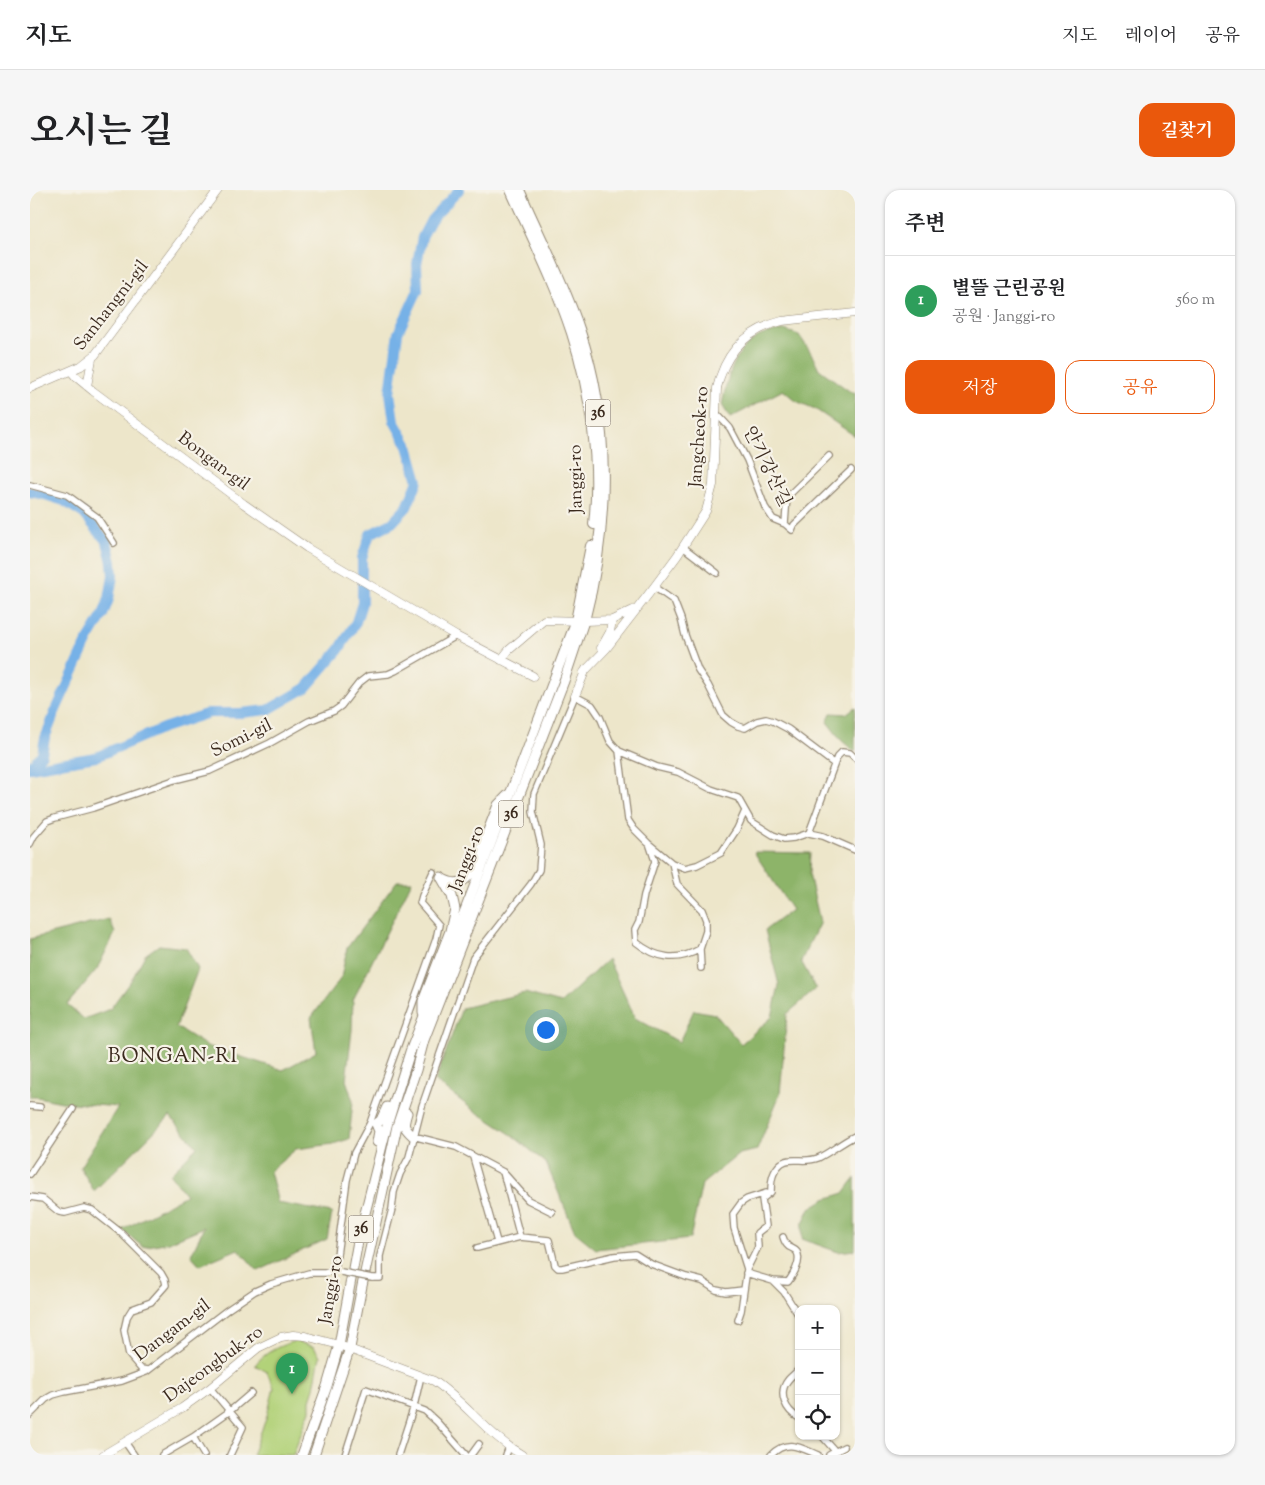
<!DOCTYPE html>
<html lang="ko">
<head>
<meta charset="utf-8">
<style>
  :root { --surface:#fff; --page:#f6f6f6; --text:#202124; --muted:#757577; --line:#e0e0e0; --accent:#ea580c }
  body { margin:0; font-family:"Sorts Mill Goudy","Noto Serif KR",serif; background:var(--page); color:var(--text) }
  .controls { position:absolute; right:15px; bottom:15px; display:grid; overflow:hidden; border-radius:10px; box-shadow:0 1px 4px #0004 }
  .controls button { width:45px; height:45px; display:grid; place-items:center; padding:0; border:0; border-bottom:1px solid var(--line); background:var(--surface); color:var(--text); font:25px sans-serif }
  .you { position:absolute; left:515px; top:839px; width:18px; height:18px; margin:-12px; border:4px solid #fff; border-radius:50%; background:#1a73e8; box-shadow:0 0 0 8px #1a73e833 }
  .badge { display:grid; place-items:center; width:32px; height:32px; border-radius:50%; background:var(--accent); color:#fff; font-size:16px; font-weight:700 }
  .pin { position:absolute; translate:-50% -41px; filter:drop-shadow(0 1px 2px #0008) }
  .pin::after { content:''; position:absolute; top:26px; width:18px; height:15px; background:inherit; clip-path:polygon(0 0,100% 0,50% 100%) }
  .list { margin:0; padding:0; list-style:none }
  h2 { display:flex; justify-content:space-between; align-items:center; height:65px; margin:0; padding:0 20px; font-size:21px }
  h2 small { font-size:16px; font-weight:400; color:var(--muted) }
  .list li { display:grid; grid-template-columns:32px 1fr auto; gap:15px; align-items:center; box-sizing:border-box; height:90px; padding:0 20px; border-top:1px solid var(--line) }
  .list b { display:block; font-size:19px; white-space:nowrap }
  .list p { margin:0; font-size:16px; white-space:nowrap; color:var(--muted) }
  .list em { font-size:16px; font-style:normal; color:var(--muted) }
  .actions { display:flex; gap:10px; padding:15px 20px }
  .actions a { flex:1; padding:11px 0; border:1px solid var(--accent); border-radius:15px; text-align:center; font-size:18px; color:var(--accent) }
  .actions .main { background:var(--accent); color:#fff }
  .icon { flex:none; width:28px; height:28px; fill:none; stroke:currentColor; stroke-width:2; stroke-linecap:round; stroke-linejoin:round }
  .map { position:relative; flex:none; width:825px; height:1265px; overflow:hidden; border-radius:15px }
  header { display:flex; align-items:center; gap:30px; box-sizing:border-box; height:70px; padding:0 25px; background:var(--surface); border-bottom:1px solid var(--line) }
  header strong { font-size:24px }
  nav { display:flex; gap:28px; margin-inline-start:auto; font-size:18px }
  .intro { display:flex; align-items:center; justify-content:space-between; box-sizing:border-box; height:120px; padding:0 30px }
  h1 { margin:0; font-size:35px }
  .button { padding:12px 22px; border-radius:15px; background:var(--accent); color:#fff; font-size:18px; font-weight:700 }
  main { display:flex; gap:30px; padding:0 30px }
  aside { flex:1; background:var(--surface); border-radius:15px; box-shadow:0 1px 4px #0004 }
  .map>svg:first-child { display:block }
</style>
</head>
<body>
<header>
<strong>지도</strong>
<nav><a>지도</a><a>레이어</a><a>공유</a></nav>
</header>
<div class="intro"><h1>오시는 길</h1><a class="button">길찾기</a></div>
<main>
<div class="map">
<svg width="825" height="1265" viewBox="0 0 825 1265">
  <rect width="100%" height="100%" fill="#f7f3e8"/>
  <filter id="ink" filterUnits="userSpaceOnUse"><feTurbulence type="fractalNoise" baseFrequency=".02" numOctaves="2"/><feDisplacementMap in="SourceGraphic" scale="10" xChannelSelector="R" yChannelSelector="G"/><feConvolveMatrix kernelMatrix="1 2 1 2 8 2 1 2 1" color-interpolation-filters="sRGB"/></filter>
  <filter id="wash" filterUnits="userSpaceOnUse"><feTurbulence type="fractalNoise" baseFrequency=".0096" numOctaves="4" result="noise"/><feDisplacementMap in="SourceGraphic" scale="20" xChannelSelector="R" yChannelSelector="G"/><feGaussianBlur stdDeviation="1.12" result="paint"/><feColorMatrix in="noise" values="0 0 0 0 0 0 0 0 0 0 0 0 0 0 0 0 0 1.4 0 .05"/><feComposite in="paint" operator="in"/></filter>
  <g filter="url(#wash)">
    <rect width="100%" height="100%" fill="#ede6ca"/>
    <path fill="#b2d279" stroke="#767e4c" d="M265,1151l19,6 6,9 -6,32 -4,12v10l-17,45h-41l14,-36 8,-31 -7,-16 -12,-7c10,-13 24,-19 40,-24z"/>
    <path fill="#8db469" stroke="#646f44" d="M754,140l15,5 12,18 8,16 33,24h3v43l-40,-27 -19,-8 -13,-11 -53,28 -8,-13c5,-25 11,-54 36,-68 7,-4 18,-5 26,-7z
      M825,517v45l-14,-12 -14,-18 4,-9 15,1z
      M724,662l56,1 -1,21 11,48 -19,39 15,28 -29,25 -7,80 -23,56 -18,4 -37,30 -12,55 -94,10 -21,-17 -29,-69 -34,-28 -40,-26 -37,-28 27,-73 63,-15 36,10 47,-44 27,59 44,24 15,-32 21,4 26,30 31,-27 7,-32 -14,-55 27,-20z
      M367,691h15l-59,119 -1,30 -6,50 7,21 -4,38 -16,5 -37,5 -26,22 8,32 54,10 -5,26 -69,32 -20,-22 -38,16 -9,-10 13,-28 -35,15 -26,5 -21,-17 64,-35 -16,-21 27,-27 -27,-31 -76,75 -14,-24 38,-60 -56,-5 -25,-5h-7v-158l79,-20 6,14 -18,36 -30,36 17,14 26,-10 22,-30 13,-24 14,-10 27,3 12,21 -22,58 31,19 76,24 33,-18 -5,-34 30,-40 6,-30z
      M825,988v72l-17,2 -36,-13v-14l8,-17 15,-9 19,-6z"/>
    <g fill="none" stroke-linecap="round" stroke-linejoin="round">
      <path stroke="#76b1e7" stroke-width="10" d="M0,302l15,3 19,6 20,13 23,28 5,20 1,14 -4,23 -6,16 -15,25 -33,72 -10,26 -3,16 -12,13
        M0,578l66,-11 67,-29 46,-15h32l27,-3 38,-22 33,-38 17,-28 6,-19v-45l8,-24 22,-11 15,-16 11,-26 -10,-35 -14,-25 -4,-28 8,-60 20,-43 -1,-26 5,-27 9,-17 28,-30"/>
    </g>
  </g>
  <g filter="url(#ink)">
    <g fill="none" stroke-linecap="round" stroke-linejoin="round">
      <defs>
        <path id="street" d="M686,223l14,15 17,32 18,47 8,12 12,5 7,6 2,-5 57,-55
          M0,295l37,10 30,22 17,26
          M755,334l2,-27 42,-41
          M653,357l34,26
          M624,397l20,14 7,18 4,16 13,35 10,15 15,30 8,7 7,4 7,2 12,-7 9,-2 7,2 15,8 45,34
          M589,561l9,69 6,9 14,14 24,20 5,21 25,26 4,10v11l-6,18 1,19
          M779,643l28,-76 5,-5 8,1 5,5
          M0,654l4,-8 13,-15 8,-3 38,-10 81,-28 36,-9 60,-28 39,-22 25,-10 7,-5 18,-23 9,-7 20,-2 7,-3 61,-35
          M620,656l5,15 -11,34 -5,27 -4,8 1,12c21,17 41,20 64,7
          M642,673l13,5 12,-3 24,-12 16,-24 8,-18
          M0,916l10,1
          M340,933l66,-184 3,-14 -19,-22 2,-7 11,-24
          M383,946l43,11 47,25 25,28 24,12
          M443,967l24,85
          M473,982l17,65 29,3 6,25 3,3h4l52,-12 21,-2 16,10 35,13 16,4 14,9 10,2 17,-2
          M0,984l43,-65
          M0,1007l13,2 16,13 6,1 19,-5 8,2 28,22 41,41 4,7 1,5 -15,17 -19,7 -5,8 -3,13 5,25 12,14 6,1
          M447,1058l43,-11
          M717,1079l-13,-41 -1,-14 8,-11 6,-4 19,-6
          M305,1080l12,-90 7,-27 16,-30h3
          M716,1083l27,8 11,11 15,24
          M342,1088h8v-22l12,-47 2,-17 6,-18 9,-17 13,-51 51,-148 58,-74 8,-14 2,-25 -8,-33 1,-18 41,-98 17,9 8,12 10,24 9,10 38,16 21,5 33,17 27,9 13,23 22,14 11,4 10,-1 15,-5 14,3 32,14
          M743,1091l15,1c5,-7 14,-20 9,-30 -3,-4 -8,-4 -10,-7 -2,-2 -3,-5 -4,-8
          M708,1130l3,-9 6,-42 11,-22 -1,-14 9,-7 -4,-27 9,-7c0,-7 0,-13 3,-19 10,-22 27,-8 44,-15 13,-6 24,-16 37,-22
          M769,1179c-3,4 -8,7 -11,11 -11,14 -2,31 11,38
          M180,1198l33,39 -13,28
          M0,1225l16,-16 7,-4 11,-3 58,-11 24,-9 81,-62 28,-19 16,-7 38,-11h16l10,-3
          M792,1246l13,15
          M163,1247l11,18
          M95,1252l9,13
          M132,1265l31,-18 37,-26 21,-18
          M315,1265l21,-66 59,22 12,11 29,33
          M368,1265l16,-49 7,-30
          M441,1265l8,-11
          M476,1265l3,-8
          M741,1265c16,-17 30,-7 47,0
          M799,1265l15,-8"/>
        <path id="secondary" d="M41,181l5,6 17,14 151,113 63,44 149,88 77,40
          M57,196l5,-27
          M0,198l51,-22 14,-11 123,-165
          M571,458l9,-16 2,-12
          M471,470l8,-10 35,-30 40,1 28,-1 21,-10
          M554,482l22,-23 48,-62 23,-31 29,-45 7,-26 4,-97c8,-36 29,-58 65,-67l73,-8
          M545,506l11,-27
          M73,1265l79,-47 28,-20 48,-40 23,-11 12,-2 12,1 34,9 95,36c32,22 54,54 88,74"/>
        <path id="primary" d="M413,689c15,8 24,3 31,-12l24,-62 11,-11
          M393,823v-12l27,-70 5,-22 -3,-13 -11,-19
          M377,923c-4,13 -4,14 6,23
          M347,952l2,-11 -3,-7 5,-4 6,-13
          M272,1265l25,-69 12,-41 19,-104 30,-119 22,-70 114,-294 52,-137
          M284,1265l36,-107 12,-62 35,-160 19,-56 8,-30 140,-359 20,-60"/>
        <path id="highway" d="M481,0c21,47 45,94 61,143 19,58 29,130 22,191
          M489,0c20,46 44,91 60,139 32,93 30,198 5,292
          M546,431l15,-75"/>
      </defs>
      <use href="#street" stroke="#948874" stroke-width="8"/>
      <use href="#secondary" stroke="#948874" stroke-width="9"/>
      <use href="#primary" stroke="#948874" stroke-width="11"/>
      <use href="#highway" stroke="#948874" stroke-width="12"/>
      <use href="#street" stroke="#fff" stroke-width="5.5"/>
      <use href="#secondary" stroke="#fff" stroke-width="8"/>
      <use href="#primary" stroke="#fff" stroke-width="9"/>
      <use href="#highway" stroke="#fff" stroke-width="10"/>
      <defs>
        <path id="street-bridge" d="M311,1082l31,6"/>
      </defs>
      <use href="#street-bridge" stroke="#948874" stroke-width="8" stroke-linecap="butt"/>
      <use href="#street-bridge" stroke="#fff" stroke-width="5.5"/>
    </g>
  </g>
  <g text-anchor="middle" dominant-baseline="central" stroke-width="4.5" stroke-linejoin="round" paint-order="stroke">
    <g fill="#f7f3e8" stroke="#73665b" stroke-width="1">
      <rect x="555.5" y="209.5" width="25" height="27" rx="4"/>
      <rect x="468.5" y="610.5" width="25" height="27" rx="4"/>
      <rect x="318.5" y="1025.5" width="25" height="27" rx="4"/>
    </g>
    <g font-size="16" font-weight="bold" fill="#3b2a1e">
      <text x="568" y="223">36</text>
      <text x="481" y="624">36</text>
      <text x="331" y="1039">36</text>
    </g>
    <g font-size="18" fill="#3b2a1e" stroke="#f7f3e8">
      <text transform="translate(82 116) rotate(-52)">Sanhangni-gil</text>
      <text transform="translate(670 247) rotate(-86)">Jangcheok-ro</text>
      <text transform="translate(183 272) rotate(37)">Bongan-gil</text>
      <text transform="translate(736 277) rotate(64)">안기강산길</text>
      <text transform="translate(547 289) rotate(-91)">Janggi-ro</text>
      <text transform="translate(212 549) rotate(-26)">Somi-gil</text>
      <text transform="translate(438 669) rotate(-69)">Janggi-ro</text>
      <text transform="translate(302 1100) rotate(-80)">Janggi-ro</text>
      <text transform="translate(143 1141) rotate(-37)">Dangam-gil</text>
      <text transform="translate(184 1175) rotate(-36)">Dajeongbuk-ro</text>
    </g>
    <g font-size="20" letter-spacing="1" fill="#3b2a1e" stroke="#f7f3e8">
      <text x="143" y="867">BONGAN-RI</text>
    </g>
  </g>
</svg>
<div class="controls">
<button>+</button>
<button>−</button>
<button><svg class="icon" aria-label="locate" viewBox="0 0 24 24"><circle cx="12" cy="12" r="6"/><path d="M12 2v4M12 18v4M2 12h4M18 12h4"/></svg></button>
</div>
<div class="you"></div>
<div class="pin badge" style="left:262px;top:1204px;background:#2e9e5b">1</div>
</div>
<aside>
<h2>주변<small></small></h2>
<ul class="list">
<li><span class="badge" style="background:#2e9e5b">1</span><div><b>별뜰 근린공원</b><p>공원 · Janggi-ro</p></div><em>560 m</em></li>
</ul>
<div class="actions"><a class="main">저장</a><a>공유</a></div>
</aside>
</main>
</body>
</html>
